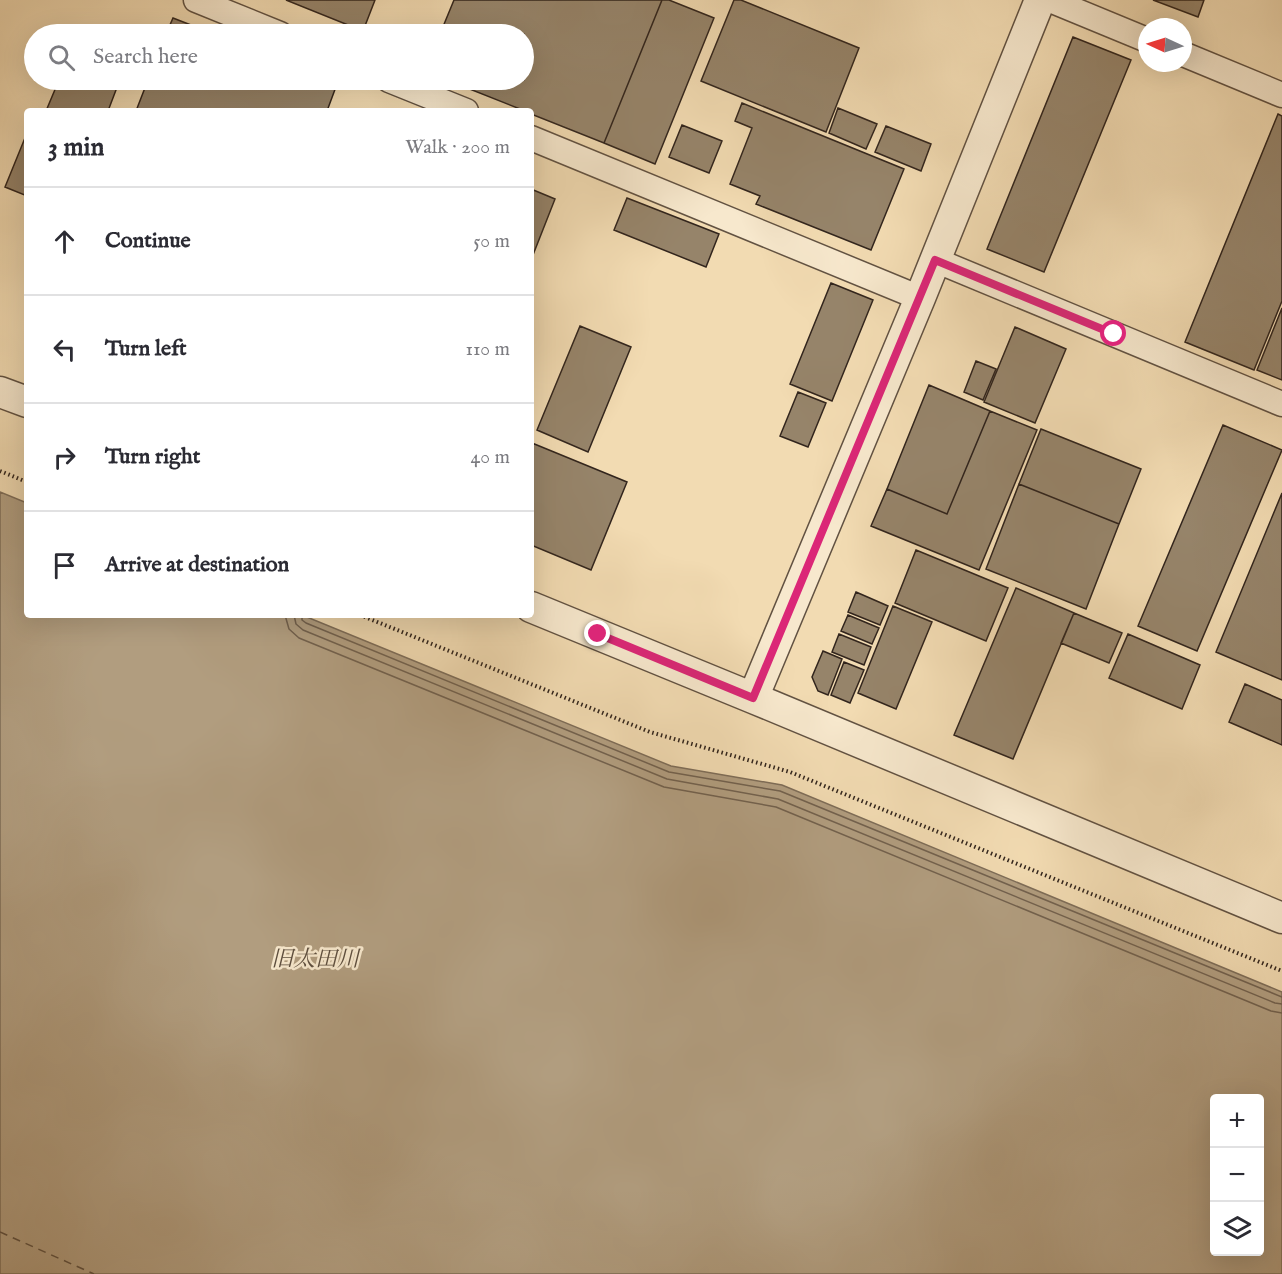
<!DOCTYPE html>
<html lang="en">
<head>
<meta charset="utf-8">
<style>
  :root { --surface:#fff; --page:#f2f2f3; --text:#2b2b33; --muted:#7c7c81; --line:#e1e1e2 }
  body { margin:0; font-family:"IM FELL English","Noto Serif JP",serif; background:var(--page); color:var(--text) }
  .controls { position:absolute; right:18px; bottom:18px; display:grid; overflow:hidden; border-radius:6px; box-shadow:0 6px 24px #0002 }
  .controls button { width:54px; height:54px; display:grid; place-items:center; padding:0; border:0; border-bottom:2px solid var(--line); background:var(--surface); color:var(--text); font:30px sans-serif }
  .compass { position:absolute; left:1138px; top:18px; width:54px; height:54px; border-radius:50%; background:var(--surface); box-shadow:0 6px 24px #0002; rotate:274deg }
  .stop { position:absolute; width:18px; height:18px; margin:-14px; border:4px solid #db2777; border-radius:50%; background:#fff }
  .stop.end { background:#db2777; border-color:#fff; box-shadow:0 2px 6px #0008 }
  .list { margin:0; padding:0; list-style:none }
  h2 { display:flex; justify-content:space-between; align-items:center; height:78px; margin:0; padding:0 24px; font-size:26px }
  h2 small { font-size:20px; font-weight:400; color:var(--muted) }
  .list li { display:grid; grid-template-columns:39px 1fr auto; gap:18px; align-items:center; box-sizing:border-box; height:108px; padding:0 24px; border-top:2px solid var(--line) }
  .list b { display:block; font-size:22px; white-space:nowrap }
  .list em { font-size:20px; font-style:normal; color:var(--muted) }
  .icon { flex:none; width:33px; height:33px; fill:none; stroke:currentColor; stroke-width:2; stroke-linecap:round; stroke-linejoin:round }
  .map { position:relative; flex:none; width:1282px; height:1274px; overflow:hidden }
  .search { position:absolute; background:var(--surface); box-shadow:0 6px 24px #0002; left:24px; top:24px; width:510px; height:66px; display:flex; align-items:center; gap:15px; box-sizing:border-box; padding:0 21px; border-radius:33px; color:var(--muted); font-size:22px }
  .panel { position:absolute; background:var(--surface); box-shadow:0 6px 24px #0002; left:24px; top:108px; width:510px; height:510px; border-radius:6px }
  .map>svg:first-child { display:block }
</style>
</head>
<body>
<div class="map">
<svg width="1282" height="1274" viewBox="0 0 1282 1274">
  <rect width="100%" height="100%" fill="#f2dbb2"/>
  <filter id="stains"><feTurbulence type="fractalNoise" baseFrequency=".00333" numOctaves="4"/><feColorMatrix values="0 0 0 0 .2 0 0 0 0 .09 0 0 0 0 .02 0 0 0 .5 -.17"/></filter>
  <radialGradient id="worn" r=".72"><stop offset=".6" stop-color="#630" stop-opacity="0"/><stop offset="1" stop-color="#630" stop-opacity=".3"/></radialGradient>
  <path fill="#b19d7f" stroke="#7e6d58" stroke-width="1.5" fill-rule="evenodd" d="M0,492l27,11v112h275l369,151 111,19 500,207v282h-1282zM1214,1098h46v154h-46z"/>
  <g fill="none" stroke-linecap="round" stroke-linejoin="round">
    <path stroke="#72614e" stroke-width="1.5" d="M285,615l4,14 10,9 365,149 112,20 495,204 11,2
      M294,615l2,9 7,6 364,149 111,20 497,204 7,1
      M302,615v5l4,3 363,149 111,19 502,206"/>
    <path stroke="#5e4f3f" stroke-width="1.5" stroke-dasharray="8 6" stroke-linecap="butt" d="M0,1232l94,42"/>
  </g>
  <path fill="#96846a" stroke="#32251d" stroke-width="1.5" d="M286,0h89l-12,31z
    M454,0h208l-58,143 -73,-29v-3h-6l-78,-31h77v-46h-84z
    M662,0h7l45,18 -59,146 -51,-21z
    M734,0h7l118,48 -33,84 -125,-51z
    M1153,0h51l-6,17z
    M173,18l41,16h-48z
    M1073,37l58,23 -87,212 -57,-23z
    M59,80h53l7,2 -11,29h-62z
    M148,80h177l12,4 -10,27h-191z
    M742,103l162,66 -33,81 -115,-46 4,-8 -30,-12 22,-56 -17,-7z
    M838,108l39,16 -11,25 -37,-16z
    M1278,114l4,2v185l-28,69 -69,-28z
    M682,125l40,16 -13,32 -40,-16z
    M886,126l45,18 -10,27 -46,-19z
    M27,133v63l-22,-9z
    M531,189l24,10 -24,61z
    M627,198l92,36 -13,33 -92,-37z
    M831,283l42,17 -41,101 -42,-17z
    M1282,308v72l-25,-10z
    M580,326l51,21 -43,105 -51,-22z
    M1015,327l51,22 -31,74 -51,-21z
    M976,361l20,8 -13,31 -19,-8z
    M929,385l61,26 -43,103 -60,-25z
    M798,392l28,11 -18,44 -28,-11z
    M990,411l47,19 -58,140 -108,-44 16,-37 60,25z
    M1223,425l59,25 -85,201 -59,-25z
    M1041,429l100,40 -22,55 -100,-40z
    M532,443l95,39 -36,88 -60,-25z
    M1019,484l100,40 -33,85 -100,-40z
    M1282,493v187l-66,-28z
    M916,550l92,38 -22,53 -91,-38z
    M1016,588l58,25 -61,146 -59,-24z
    M856,592l32,14 -8,19 -32,-13z
    M893,606l39,16 -36,87 -38,-16z
    M1074,613l48,20 -13,30 -48,-20z
    M848,615l31,13 -7,16 -31,-13z
    M839,634l32,13 -7,18 -32,-13z
    M1128,634l72,31 -18,44 -73,-31z
    M823,651l19,8 -14,36 -10,-4 -6,-14z
    M844,662l20,8 -14,33 -19,-8z
    M1245,684l37,16v45l-53,-23z"/>
  <g fill="none" stroke-linecap="round" stroke-linejoin="round">
    <defs>
      <path id="minor" d="M196,0l84,34
        M1050,0l97,40
        M1183,54l99,41
        M389,80l77,31
        M531,138l389,160
        M935,260l347,144"/>
      <path id="tertiary" d="M0,392l27,10
        M531,607l222,91 529,220
        M753,698l167,-400 120,-298"/>
    </defs>
    <use href="#minor" stroke="#625242" stroke-width="27"/>
    <use href="#tertiary" stroke="#625242" stroke-width="33"/>
    <path stroke="#32251d" stroke-width="4" stroke-dasharray="1.5 3" stroke-linecap="butt" d="M0,471l27,11
      M360,615l290,117 140,40 492,199"/>
    <use href="#minor" stroke="#f7e8cd" stroke-width="24"/>
    <use href="#tertiary" stroke="#f7e8cd" stroke-width="30"/>
  </g>
  <g fill="none" stroke-linecap="round" stroke-linejoin="round">
    <path stroke="#db2777" stroke-width="8" d="M598,634l155,64 182,-438 179,74"/>
  </g>
  <g text-anchor="middle" dominant-baseline="central" stroke-width="5" stroke-linejoin="round" paint-order="stroke">
    <g font-size="22" font-style="italic" fill="#5e4f3f" stroke="#f7e8cd">
      <text x="315" y="960">旧太田川</text>
    </g>
  </g>
  <rect width="100%" height="100%" filter="url(#stains)"/>
  <rect width="100%" height="100%" fill="url(#worn)"/>
</svg>
<div class="controls">
<button>+</button>
<button>−</button>
<button><svg class="icon" aria-label="layers" viewBox="0 0 24 24"><path d="M12 4l9 5-9 5-9-5zM3 14l9 5 9-5"/></svg></button>
</div>
<svg class="compass" viewBox="-18 -18 36 36"><path d="M0-13l5 13h-10z" fill="#e53935"/><path d="M0 13l5-13h-10z" fill="#7c7c81"/></svg>
<div class="stop" style="left:1114px;top:334px"></div>
<div class="stop end" style="left:598px;top:634px"></div>
<div class="search"><svg class="icon" aria-label="search" viewBox="0 0 24 24"><circle cx="10" cy="10" r="6"/><path d="M15 15l6 6"/></svg>Search here</div>
<section class="panel">
<h2>3 min<small>Walk · 200 m</small></h2>
<ul class="list">
<li><svg class="icon" aria-label="ahead" viewBox="0 0 24 24"><path d="M12 20V5M6 11l6-6 6 6"/></svg><div><b>Continue</b></div><em>50 m</em></li>
<li><svg class="icon" aria-label="left" viewBox="0 0 24 24"><path d="M17 20v-9H6M10 6l-5 5 5 5"/></svg><div><b>Turn left</b></div><em>110 m</em></li>
<li><svg class="icon" aria-label="right" viewBox="0 0 24 24"><path d="M7 20v-9h11M14 6l5 5-5 5"/></svg><div><b>Turn right</b></div><em>40 m</em></li>
<li><svg class="icon" aria-label="arrive" viewBox="0 0 24 24"><path d="M6 21V4h12l-3 4 3 4H6"/></svg><div><b>Arrive at destination</b></div></li>
</ul>
</section>
</div>
</body>
</html>
